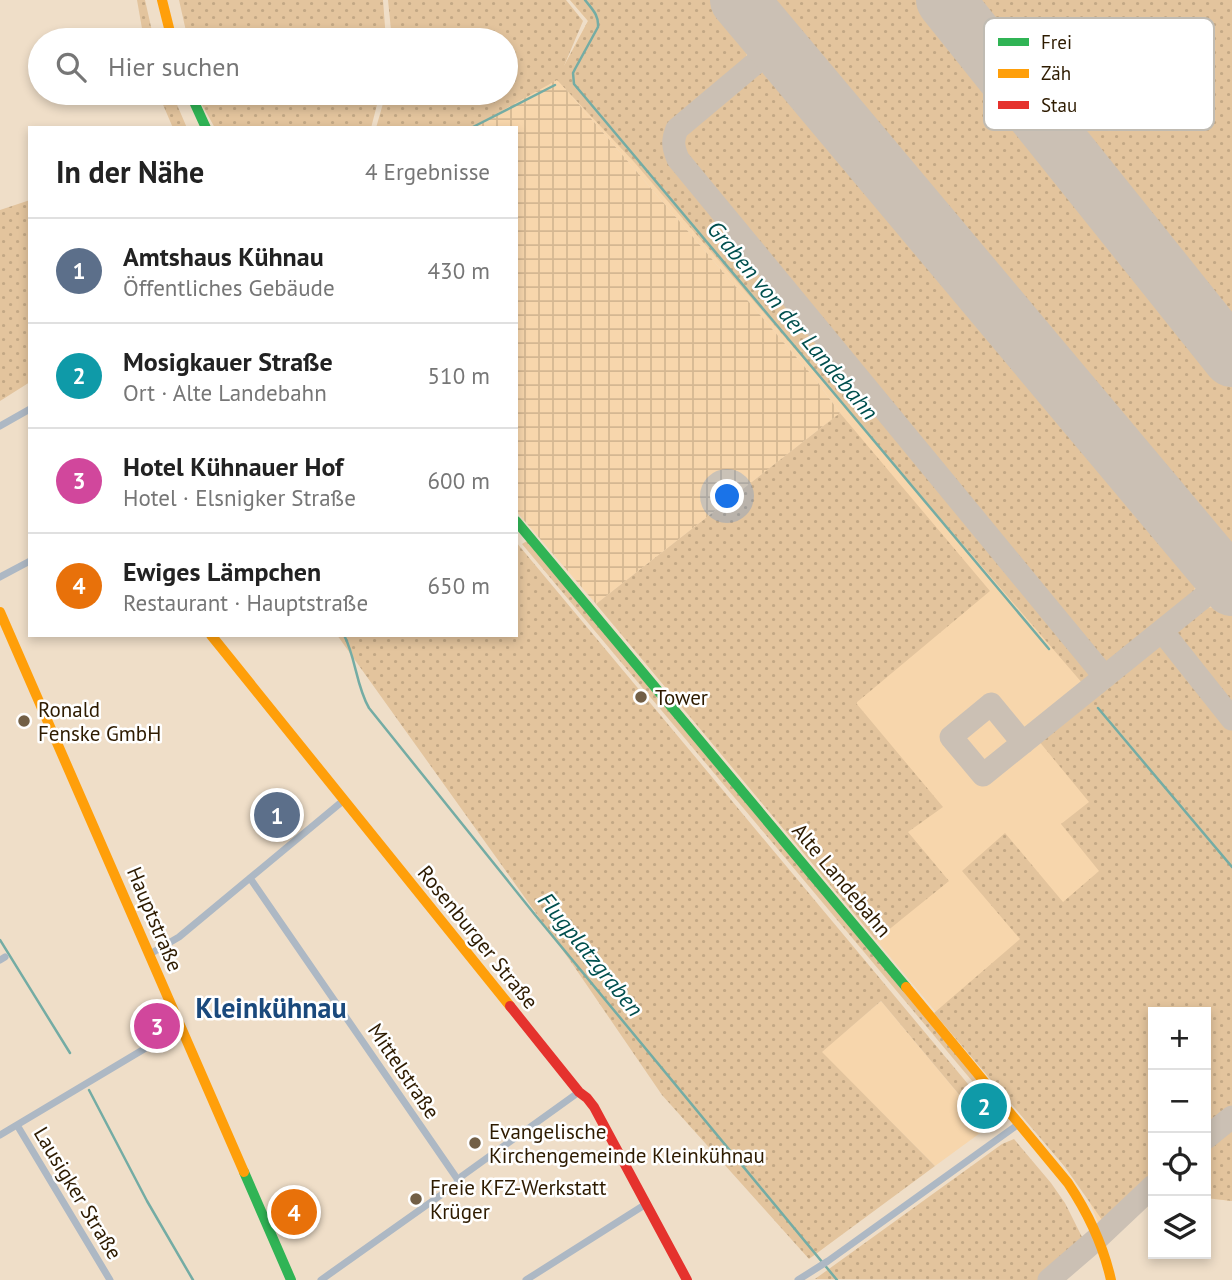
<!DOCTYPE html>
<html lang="de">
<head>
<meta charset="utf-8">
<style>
  :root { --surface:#fff; --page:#f6f6f6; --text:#222; --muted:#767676; --line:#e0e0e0; --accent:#725f46 }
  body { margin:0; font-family:"PT Sans",sans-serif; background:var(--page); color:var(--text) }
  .controls { position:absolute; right:21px; bottom:21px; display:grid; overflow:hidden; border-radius:0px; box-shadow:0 4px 10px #0003 }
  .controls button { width:63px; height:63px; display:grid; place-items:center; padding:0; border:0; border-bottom:2px solid var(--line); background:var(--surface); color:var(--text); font:35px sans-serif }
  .you { position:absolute; left:728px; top:497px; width:24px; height:24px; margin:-18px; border:5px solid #fff; border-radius:50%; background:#1a73e8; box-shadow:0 0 0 10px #1a73e833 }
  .badge { display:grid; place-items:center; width:46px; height:46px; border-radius:50%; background:var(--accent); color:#fff; font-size:23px; font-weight:700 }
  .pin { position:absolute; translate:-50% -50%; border:4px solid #fff; box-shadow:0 2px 7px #0006 }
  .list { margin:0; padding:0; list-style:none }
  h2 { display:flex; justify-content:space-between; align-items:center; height:91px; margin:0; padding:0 28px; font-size:30px }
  h2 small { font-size:23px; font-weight:400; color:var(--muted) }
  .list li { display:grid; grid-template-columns:46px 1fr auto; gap:21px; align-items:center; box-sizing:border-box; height:105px; padding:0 28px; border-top:2px solid var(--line) }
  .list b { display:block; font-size:26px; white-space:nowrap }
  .list p { margin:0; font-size:23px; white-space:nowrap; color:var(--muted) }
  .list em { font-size:23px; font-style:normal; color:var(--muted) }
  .icon { flex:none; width:38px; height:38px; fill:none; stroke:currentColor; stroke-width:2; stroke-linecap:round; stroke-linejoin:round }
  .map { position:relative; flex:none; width:1232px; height:1280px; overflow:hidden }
  .search { position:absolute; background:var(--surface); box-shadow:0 4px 10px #0003; left:28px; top:28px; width:490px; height:77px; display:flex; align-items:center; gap:18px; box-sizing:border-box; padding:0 24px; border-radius:38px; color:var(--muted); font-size:26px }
  .panel { position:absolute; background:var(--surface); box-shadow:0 4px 10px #0003; left:28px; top:126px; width:490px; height:511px; border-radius:0px }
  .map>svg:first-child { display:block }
</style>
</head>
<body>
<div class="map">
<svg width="1232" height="1280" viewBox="0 0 1232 1280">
  <defs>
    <pattern id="industrial-grid" width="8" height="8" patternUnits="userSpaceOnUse" patternTransform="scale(1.75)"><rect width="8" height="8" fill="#f7d6ac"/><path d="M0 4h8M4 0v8" fill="none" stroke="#d4b792"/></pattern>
    <pattern id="grass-dots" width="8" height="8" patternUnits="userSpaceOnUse" patternTransform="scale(1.75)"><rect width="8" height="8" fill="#e3c49d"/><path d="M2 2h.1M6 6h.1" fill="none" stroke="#c3a885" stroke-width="1.8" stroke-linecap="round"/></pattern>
  </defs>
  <rect width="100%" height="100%" fill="#efdec8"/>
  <path fill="#f7d6ac" d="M570,0h662v1201l-26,-3v-186h-53v189l-46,42 -19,-44 -23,-32 -469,-563 244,-191 -24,-33 -259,-301 31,-58z
    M881,1001l106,127 -52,38 -114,-114z"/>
  <path fill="url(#industrial-grid)" d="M557,79l259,301 24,33 -244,191 -80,-93v-383h-45z"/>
  <path fill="url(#grass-dots)" d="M137,0h8l9,40h-10z
    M179,0h204l3,40h-198z
    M388,0h178l17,21 -19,45 24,-45 -18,-21h148l31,36 -3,23 11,13 25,3 416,496 -5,25 -110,88 -448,-521 -78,-83 -86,48h-95l10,-35h120v-53h-114z
    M760,0h472v562z
    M158,93h14l15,35h-14z
    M199,93h181l-9,35h-156l-13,-23z
    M30,200v182l-30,19v-191z
    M840,413l150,178 -134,112 87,104 -35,25 41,49 -73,59 -280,-336z
    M527,541l464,555 -3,4 -466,-556z
    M516,542l482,578 -11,8 -106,-127 -59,51 113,114 -126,93 -147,-164 -91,-133 -234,-327h179z
    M1203,607l26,2 3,4v588l-26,-3v-186h-53v189l-39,36 -49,-70 -131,-154 86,-74 -58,-68 43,-38 58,69 36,-31 -38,-47 28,-22 -51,-62z
    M1014,1139l37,44 14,20 20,40 -43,37 -227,-1 187,-135z"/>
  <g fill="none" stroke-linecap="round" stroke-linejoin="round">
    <path stroke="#74aca4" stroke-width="2.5" d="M585,0c7,9 14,15 13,27l-23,42 -2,4 1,11 475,565
      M471,128l84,-43
      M344,635c12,23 12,51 25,73l167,208 301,364
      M1098,708l134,159
      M0,940l70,113
      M89,1090l58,111 46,79"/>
    <path stroke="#cbc0b4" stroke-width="23" d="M745,7l7,-7
      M777,45l-100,84c-5,12 -4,18 1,30l427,518
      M1162,631l70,88
      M1023,743l-32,-39 -40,33 32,38 243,-196
      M1206,1138l26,-21
      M1049,1280l50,-43 54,-51"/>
    <path stroke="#cbc0b4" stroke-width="58" d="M739,0l493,587
      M945,0l287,358"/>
    <path stroke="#adb8c4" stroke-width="7" d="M0,426l30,-17
      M0,577l30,-16
      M250,878l208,302
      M150,954l29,-17 165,-137
      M0,960l5,-3
      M17,1125l93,155
      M0,1135l181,-108
      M321,1280l134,-95 7,-9 117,-84
      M526,1280l120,-76
      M798,1280l30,-19 192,-138"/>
    <path stroke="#30b455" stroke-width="10" d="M190,93l16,35
      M516,521l390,466
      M244,1172l47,108"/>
    <path stroke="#ff9f0a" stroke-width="10" d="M162,0l10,40
      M0,612l244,560
      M211,635l299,371
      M906,987l162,196c20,30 35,61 43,97"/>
    <path stroke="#e5322d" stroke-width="10" d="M510,1006l69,86 8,6 7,9 93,173"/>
  </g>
  <g fill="#725f46" stroke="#fff" stroke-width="2.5">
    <circle cx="641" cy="697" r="7"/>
    <circle cx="24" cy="721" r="7"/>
    <circle cx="475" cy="1143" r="7"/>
    <circle cx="416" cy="1199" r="7"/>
  </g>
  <g text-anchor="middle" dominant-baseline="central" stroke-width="5" stroke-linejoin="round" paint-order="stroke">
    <g font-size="21" fill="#2e1b00" stroke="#fff" text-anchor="start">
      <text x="655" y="697">Tower</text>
      <text x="38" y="709">Ronald<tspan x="38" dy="24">Fenske GmbH</tspan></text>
      <text x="489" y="1131">Evangelische<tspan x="489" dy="24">Kirchengemeinde Kleinkühnau</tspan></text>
      <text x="430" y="1187">Freie KFZ-Werkstatt<tspan x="430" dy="24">Krüger</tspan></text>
    </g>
    <g font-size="21" fill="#2e1b00" stroke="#fff">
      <text transform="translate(842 880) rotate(50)">Alte Landebahn</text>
      <text transform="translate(155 919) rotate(67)">Hauptstraße</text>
      <text transform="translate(478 937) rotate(51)">Rosenburger Straße</text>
      <text transform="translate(404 1071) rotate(56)">Mittelstraße</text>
      <text transform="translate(78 1193) rotate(59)">Lausigker Straße</text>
    </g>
    <g font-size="23" font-style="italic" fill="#004f4e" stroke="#fff">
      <text transform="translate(793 320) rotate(50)">Graben von der Landebahn</text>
      <text transform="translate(591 954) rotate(51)">Flugplatzgraben</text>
    </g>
    <g font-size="28" font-weight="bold" fill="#1a497c" stroke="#fff">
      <text x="271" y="1007">Kleinkühnau</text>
    </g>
  </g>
  <rect x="984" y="18" width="230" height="112" rx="10" fill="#fff" stroke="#c0bbb2" stroke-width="2"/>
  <rect x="998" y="38" width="31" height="8" fill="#30b455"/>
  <rect x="998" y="69" width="31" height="9" fill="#ff9f0a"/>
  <rect x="998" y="101" width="31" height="8" fill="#e5322d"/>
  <g font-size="19" fill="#2e1b00">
    <text x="1041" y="49">Frei</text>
    <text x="1041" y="80">Zäh</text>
    <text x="1041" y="112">Stau</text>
  </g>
</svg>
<div class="controls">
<button>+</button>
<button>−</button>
<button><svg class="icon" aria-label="locate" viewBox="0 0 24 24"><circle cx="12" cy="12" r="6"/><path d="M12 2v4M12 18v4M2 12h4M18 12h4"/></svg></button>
<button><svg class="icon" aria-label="layers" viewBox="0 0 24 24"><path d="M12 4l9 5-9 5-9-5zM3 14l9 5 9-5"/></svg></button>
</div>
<div class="you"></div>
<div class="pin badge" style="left:277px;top:815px;background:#5c6f8a">1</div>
<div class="pin badge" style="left:984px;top:1106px;background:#0f9aa8">2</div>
<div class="pin badge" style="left:157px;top:1026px;background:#d1479c">3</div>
<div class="pin badge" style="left:294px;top:1212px;background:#e8710a">4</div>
<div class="search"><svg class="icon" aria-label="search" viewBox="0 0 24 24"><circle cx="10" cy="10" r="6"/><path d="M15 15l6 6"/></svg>Hier suchen</div>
<section class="panel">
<h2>In der Nähe<small>4 Ergebnisse</small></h2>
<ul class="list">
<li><span class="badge" style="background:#5c6f8a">1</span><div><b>Amtshaus Kühnau</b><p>Öffentliches Gebäude</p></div><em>430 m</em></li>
<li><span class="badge" style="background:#0f9aa8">2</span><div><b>Mosigkauer Straße</b><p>Ort · Alte Landebahn</p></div><em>510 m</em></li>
<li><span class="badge" style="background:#d1479c">3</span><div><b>Hotel Kühnauer Hof</b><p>Hotel · Elsnigker Straße</p></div><em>600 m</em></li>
<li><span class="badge" style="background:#e8710a">4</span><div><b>Ewiges Lämpchen</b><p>Restaurant · Hauptstraße</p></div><em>650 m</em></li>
</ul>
</section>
</div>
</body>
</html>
